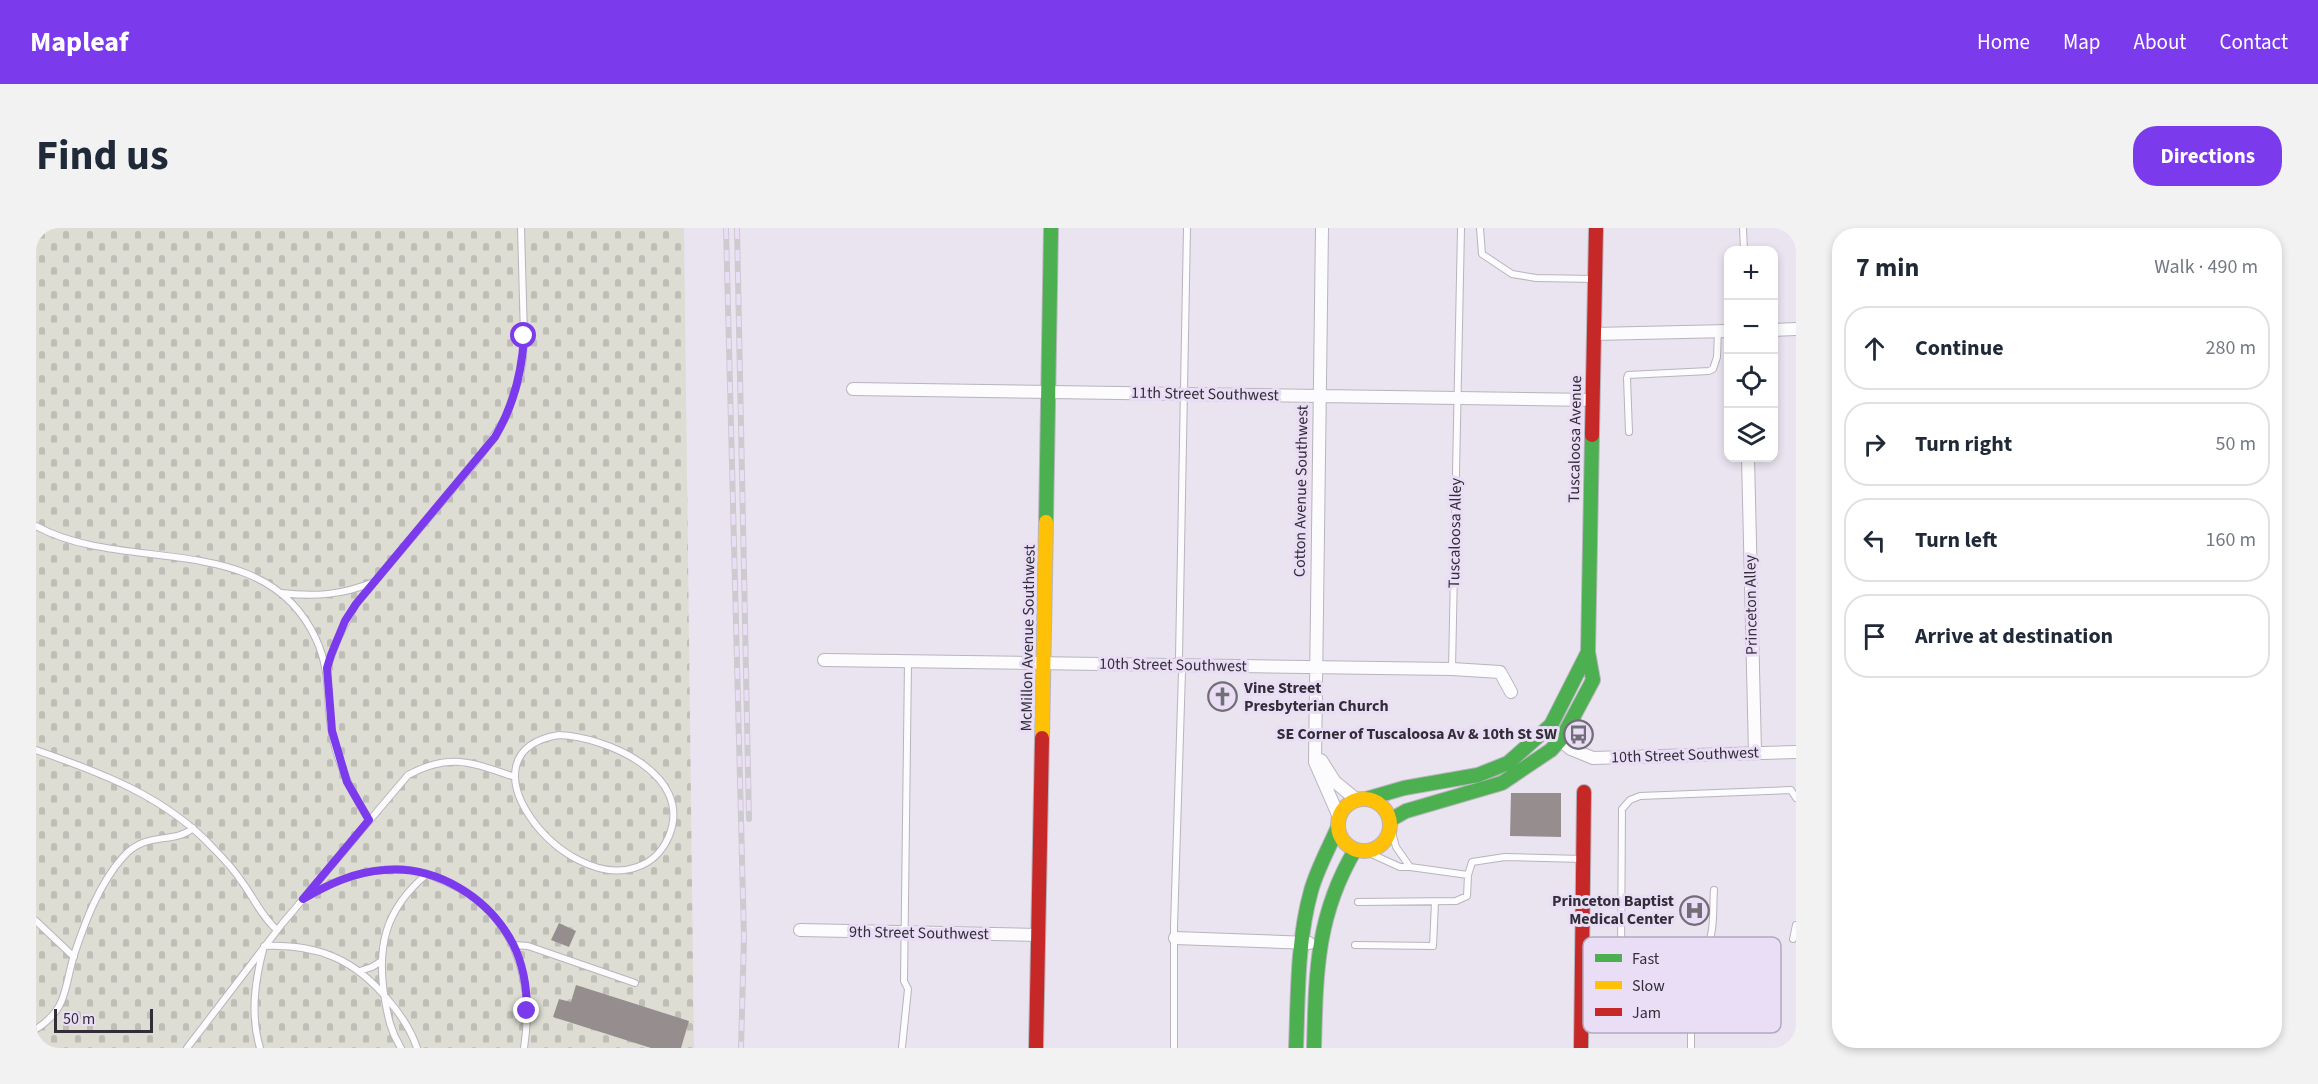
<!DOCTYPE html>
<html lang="en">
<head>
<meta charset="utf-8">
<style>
  :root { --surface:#fff; --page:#f2f2f3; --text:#1f2937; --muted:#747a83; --line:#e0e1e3; --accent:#7c3aed }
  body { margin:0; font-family:"Source Sans 3",sans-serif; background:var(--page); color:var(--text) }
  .controls { position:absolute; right:18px; top:18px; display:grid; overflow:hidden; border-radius:12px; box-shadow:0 3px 9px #0003 }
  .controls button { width:54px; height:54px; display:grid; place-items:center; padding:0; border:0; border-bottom:2px solid var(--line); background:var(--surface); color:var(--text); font:30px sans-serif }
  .scale { position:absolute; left:18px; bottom:15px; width:99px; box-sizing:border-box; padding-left:6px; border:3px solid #322e37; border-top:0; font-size:16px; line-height:21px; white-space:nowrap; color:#322e37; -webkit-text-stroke:4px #e9def6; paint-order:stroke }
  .stop { position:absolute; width:18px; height:18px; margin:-14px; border:4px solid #7c3aed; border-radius:50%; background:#fff }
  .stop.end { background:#7c3aed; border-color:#fff; box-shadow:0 2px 6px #0008 }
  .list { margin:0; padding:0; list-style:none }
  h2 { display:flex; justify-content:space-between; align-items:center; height:78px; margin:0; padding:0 24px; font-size:26px }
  h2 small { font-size:20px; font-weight:400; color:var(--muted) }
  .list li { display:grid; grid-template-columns:39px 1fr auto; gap:18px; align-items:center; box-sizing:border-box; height:84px; margin:0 12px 12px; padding:0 12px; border:2px solid var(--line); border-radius:24px }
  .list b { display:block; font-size:22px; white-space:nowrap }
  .list em { font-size:20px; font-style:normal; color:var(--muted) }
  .icon { flex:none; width:33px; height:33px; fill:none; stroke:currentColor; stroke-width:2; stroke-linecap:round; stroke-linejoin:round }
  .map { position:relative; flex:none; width:1760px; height:820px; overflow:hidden; border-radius:24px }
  header { display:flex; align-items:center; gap:36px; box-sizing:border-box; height:84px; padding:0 30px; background:var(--accent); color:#fff }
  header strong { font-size:28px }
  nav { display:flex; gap:33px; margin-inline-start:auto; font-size:21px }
  .intro { display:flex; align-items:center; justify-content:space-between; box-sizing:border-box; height:144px; padding:0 36px }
  h1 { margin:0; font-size:42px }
  .button { padding:15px 27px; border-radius:24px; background:var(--accent); color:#fff; font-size:21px; font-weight:700 }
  main { display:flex; gap:36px; padding:0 36px }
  aside { flex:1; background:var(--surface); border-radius:24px; box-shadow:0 3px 9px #0003 }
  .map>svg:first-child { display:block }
</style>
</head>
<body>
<header>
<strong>Mapleaf</strong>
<nav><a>Home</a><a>Map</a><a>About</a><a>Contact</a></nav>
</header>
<div class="intro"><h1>Find us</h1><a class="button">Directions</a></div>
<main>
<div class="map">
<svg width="1760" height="820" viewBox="0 0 1760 820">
  <defs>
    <pattern id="cemetery-stones" width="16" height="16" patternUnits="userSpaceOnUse" patternTransform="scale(1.5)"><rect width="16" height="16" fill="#deddd3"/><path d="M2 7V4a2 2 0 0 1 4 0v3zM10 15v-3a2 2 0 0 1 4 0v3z" fill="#bfbeb6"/></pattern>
  </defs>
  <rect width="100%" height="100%" fill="#eae4f0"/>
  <path fill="url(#cemetery-stones)" d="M0,0h648l10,820h-658z"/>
  <path fill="#968d8f" d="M1475,565h50v44l-51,-1z
    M523,695l17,8 -7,16 -18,-7z
    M540,757l113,36 -8,27h-30l-98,-31 6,-18 12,3z"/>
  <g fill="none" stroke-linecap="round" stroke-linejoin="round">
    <defs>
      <path id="lane" d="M1444,0l2,26 30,20 24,4 58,1
        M1707,0l1,22
        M1593,204l-2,-54 1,-3 81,-4 4,-2 4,-12 1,-26
        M0,298c89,49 229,2 280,113 15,33 10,55 15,89 5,33 20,64 38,92
        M245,365c34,4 61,2 93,-11
        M291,440l10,-28 19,-36 123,-146 26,-39 15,-43 3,-18 1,-22 -3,-108
        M1416,441l9,-441
        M523,507c47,2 135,39 110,101 -6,14 -17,26 -32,31 -74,27 -184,-115 -78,-132z
        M0,522c66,23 131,47 179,100 10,10 19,20 27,32 12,16 19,34 35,48
        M1331,624l33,15h10l-14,-20 -5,-18
        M1374,639l58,8 4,-13 33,-5 78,2
        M272,668c31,-18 65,-30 101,-26 12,1 24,6 35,11 70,29 91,97 80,167
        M1322,674l98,-1 11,-5 1,-21
        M0,693l38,36
        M1757,711l3,-14
        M478,717l14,1 107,37
        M1319,717l78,1 2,-44
        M1585,727l1,-146 8,-9 10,-4 151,-6 5,8
        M1547,732l38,-5 72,3c25,-10 19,-45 21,-68
        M324,743l12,-4 8,-5
        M0,801c32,-20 28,-41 38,-74 11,-33 25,-71 49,-98 24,-27 50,-12 70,-29
        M866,819l6,-58 -4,-8 4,-319
        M151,820l95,-124 126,-149c43,-23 64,-12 107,2
        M224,820c-10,-34 -5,-68 4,-102 54,-2 91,13 125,55 12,14 22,29 28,47
        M365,820c-10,-16 -13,-30 -16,-48 -9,-53 0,-91 42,-126
        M1138,820v-122l8,-254 -3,-15 8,-429
        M1655,820v-15"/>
      <path id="street" d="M1286,0l-7,534 24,55
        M1738,102l22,-1
        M1558,106l134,-3
        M817,161l739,11
        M1712,230l7,294
        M788,432l628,9 48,3 11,20
        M1519,508l16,13 22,9 203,-6
        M1285,532l14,22 22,18
        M764,702l238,5
        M1139,710l134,5"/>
      <path id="fast" d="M1010,294l5,-294
        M1330,571l38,-11 74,-13 30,-12 43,-38 37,-73
        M1354,592l16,-9 96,-28 49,-33 11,-12 31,-58 -5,-28 4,-217
        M1260,820c2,-51 1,-107 15,-157 6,-22 18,-43 27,-64
        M1278,820c2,-75 2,-132 41,-198"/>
      <path id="slow" d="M1006,510l4,-216
        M1302 597a26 26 0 1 1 52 0a26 26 0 1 1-52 0Z"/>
      <path id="jam" d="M1556,207l4,-207
        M1000,820l6,-310
        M1545,820l3,-256"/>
    </defs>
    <use href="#lane" stroke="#b8b4bd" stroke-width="8"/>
    <use href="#street" stroke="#b8b4bd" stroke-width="14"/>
    <use href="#fast" stroke="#b8b4bd" stroke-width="16"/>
    <use href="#slow" stroke="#b8b4bd" stroke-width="16"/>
    <use href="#jam" stroke="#b8b4bd" stroke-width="16"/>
    <use href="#lane" stroke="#fcfbfd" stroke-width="6"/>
    <use href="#street" stroke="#fcfbfd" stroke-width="12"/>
    <use href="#fast" stroke="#4caf50" stroke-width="14"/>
    <use href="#slow" stroke="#ffc107" stroke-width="14"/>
    <use href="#jam" stroke="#c62828" stroke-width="14"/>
    <defs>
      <path id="rail" d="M690,0l18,710 -3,110
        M701,0l12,591"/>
    </defs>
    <use href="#rail" stroke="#cdcbcf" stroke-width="6"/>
    <use href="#rail" stroke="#e9def6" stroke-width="4" stroke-dasharray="11" stroke-linecap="butt"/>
  </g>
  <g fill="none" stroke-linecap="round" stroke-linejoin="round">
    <path stroke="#7c3aed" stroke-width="8" d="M488,108c-2,37 -10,69 -29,101l-139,167 -11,17 -14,34 -4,13 5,63 15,51 22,38 -66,79c26,-15 51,-27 81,-29 53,-5 105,28 129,74 10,20 14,44 14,67"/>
  </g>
  <defs>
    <symbol id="church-ring" viewBox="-11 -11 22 22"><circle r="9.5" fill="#e9def6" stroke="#726e78" stroke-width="1.5"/><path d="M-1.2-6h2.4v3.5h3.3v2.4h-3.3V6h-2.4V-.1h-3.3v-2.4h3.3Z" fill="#726e78"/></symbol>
    <symbol id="bus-ring" viewBox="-11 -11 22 22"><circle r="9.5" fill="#e9def6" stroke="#726e78" stroke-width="1.5"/><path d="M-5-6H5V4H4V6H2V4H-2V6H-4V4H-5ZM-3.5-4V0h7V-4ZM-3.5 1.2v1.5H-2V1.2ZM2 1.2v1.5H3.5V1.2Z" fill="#726e78"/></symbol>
    <symbol id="hospital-ring" viewBox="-11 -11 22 22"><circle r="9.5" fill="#e9def6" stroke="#726e78" stroke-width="1.5"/><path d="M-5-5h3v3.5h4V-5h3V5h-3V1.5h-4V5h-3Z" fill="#726e78"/></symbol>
  </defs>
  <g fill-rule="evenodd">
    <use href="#church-ring" x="1170" y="452" width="33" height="33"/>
    <use href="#bus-ring" x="1526" y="490" width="33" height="33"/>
    <use href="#hospital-ring" x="1642" y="666" width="33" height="33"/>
  </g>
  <g text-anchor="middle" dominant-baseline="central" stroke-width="6" stroke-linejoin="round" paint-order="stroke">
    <g font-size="16" fill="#322e37" stroke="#e9def6">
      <text transform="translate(1169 166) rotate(1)">11th Street Southwest</text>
      <text transform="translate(1539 211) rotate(-89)">Tuscaloosa Avenue</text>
      <text transform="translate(1265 263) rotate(-89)">Cotton Avenue Southwest</text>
      <text transform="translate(1419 305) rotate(-89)">Tuscaloosa Alley</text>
      <text transform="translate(1715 377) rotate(-91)">Princeton Alley</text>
      <text transform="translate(992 410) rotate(-89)">McMillon Avenue Southwest</text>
      <text transform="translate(1137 437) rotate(1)">10th Street Southwest</text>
      <text transform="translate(1649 527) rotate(-2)">10th Street Southwest</text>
      <text transform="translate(883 705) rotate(1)">9th Street Southwest</text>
    </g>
    <g font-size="16" font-weight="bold" fill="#322e37" stroke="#e9def6" text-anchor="end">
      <text x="1208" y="460" text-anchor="start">Vine Street<tspan x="1208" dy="18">Presbyterian Church</tspan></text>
      <text x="1521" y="506">SE Corner of Tuscaloosa Av &amp; 10th St SW</text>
      <text x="1638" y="673">Princeton Baptist<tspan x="1638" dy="18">Medical Center</tspan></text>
    </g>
  </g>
  <rect x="1547" y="709" width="198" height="96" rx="9" fill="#e9def6" stroke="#b2a9bd" stroke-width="1.5"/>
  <rect x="1559" y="726" width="27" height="8" fill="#4caf50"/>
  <rect x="1559" y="753" width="27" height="8" fill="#ffc107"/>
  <rect x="1559" y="780" width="27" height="8" fill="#c62828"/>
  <g font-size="16" fill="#322e37">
    <text x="1596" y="736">Fast</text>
    <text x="1596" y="763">Slow</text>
    <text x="1596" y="790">Jam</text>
  </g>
</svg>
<div class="controls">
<button>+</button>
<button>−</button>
<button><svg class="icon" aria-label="locate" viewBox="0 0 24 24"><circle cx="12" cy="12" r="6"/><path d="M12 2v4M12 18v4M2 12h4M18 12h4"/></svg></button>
<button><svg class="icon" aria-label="layers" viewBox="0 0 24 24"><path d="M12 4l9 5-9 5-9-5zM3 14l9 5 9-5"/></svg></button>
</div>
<div class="scale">50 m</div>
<div class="stop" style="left:488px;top:108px"></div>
<div class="stop end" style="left:491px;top:783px"></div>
</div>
<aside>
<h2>7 min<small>Walk · 490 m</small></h2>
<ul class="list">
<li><svg class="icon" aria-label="ahead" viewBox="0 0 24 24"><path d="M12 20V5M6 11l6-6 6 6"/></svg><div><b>Continue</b></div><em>280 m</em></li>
<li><svg class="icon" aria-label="right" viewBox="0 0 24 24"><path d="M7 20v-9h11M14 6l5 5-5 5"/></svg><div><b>Turn right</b></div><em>50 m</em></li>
<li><svg class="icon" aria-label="left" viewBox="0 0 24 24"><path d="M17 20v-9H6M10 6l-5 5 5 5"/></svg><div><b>Turn left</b></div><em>160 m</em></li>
<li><svg class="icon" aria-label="arrive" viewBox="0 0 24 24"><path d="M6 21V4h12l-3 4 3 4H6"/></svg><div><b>Arrive at destination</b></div></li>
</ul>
</aside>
</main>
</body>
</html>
